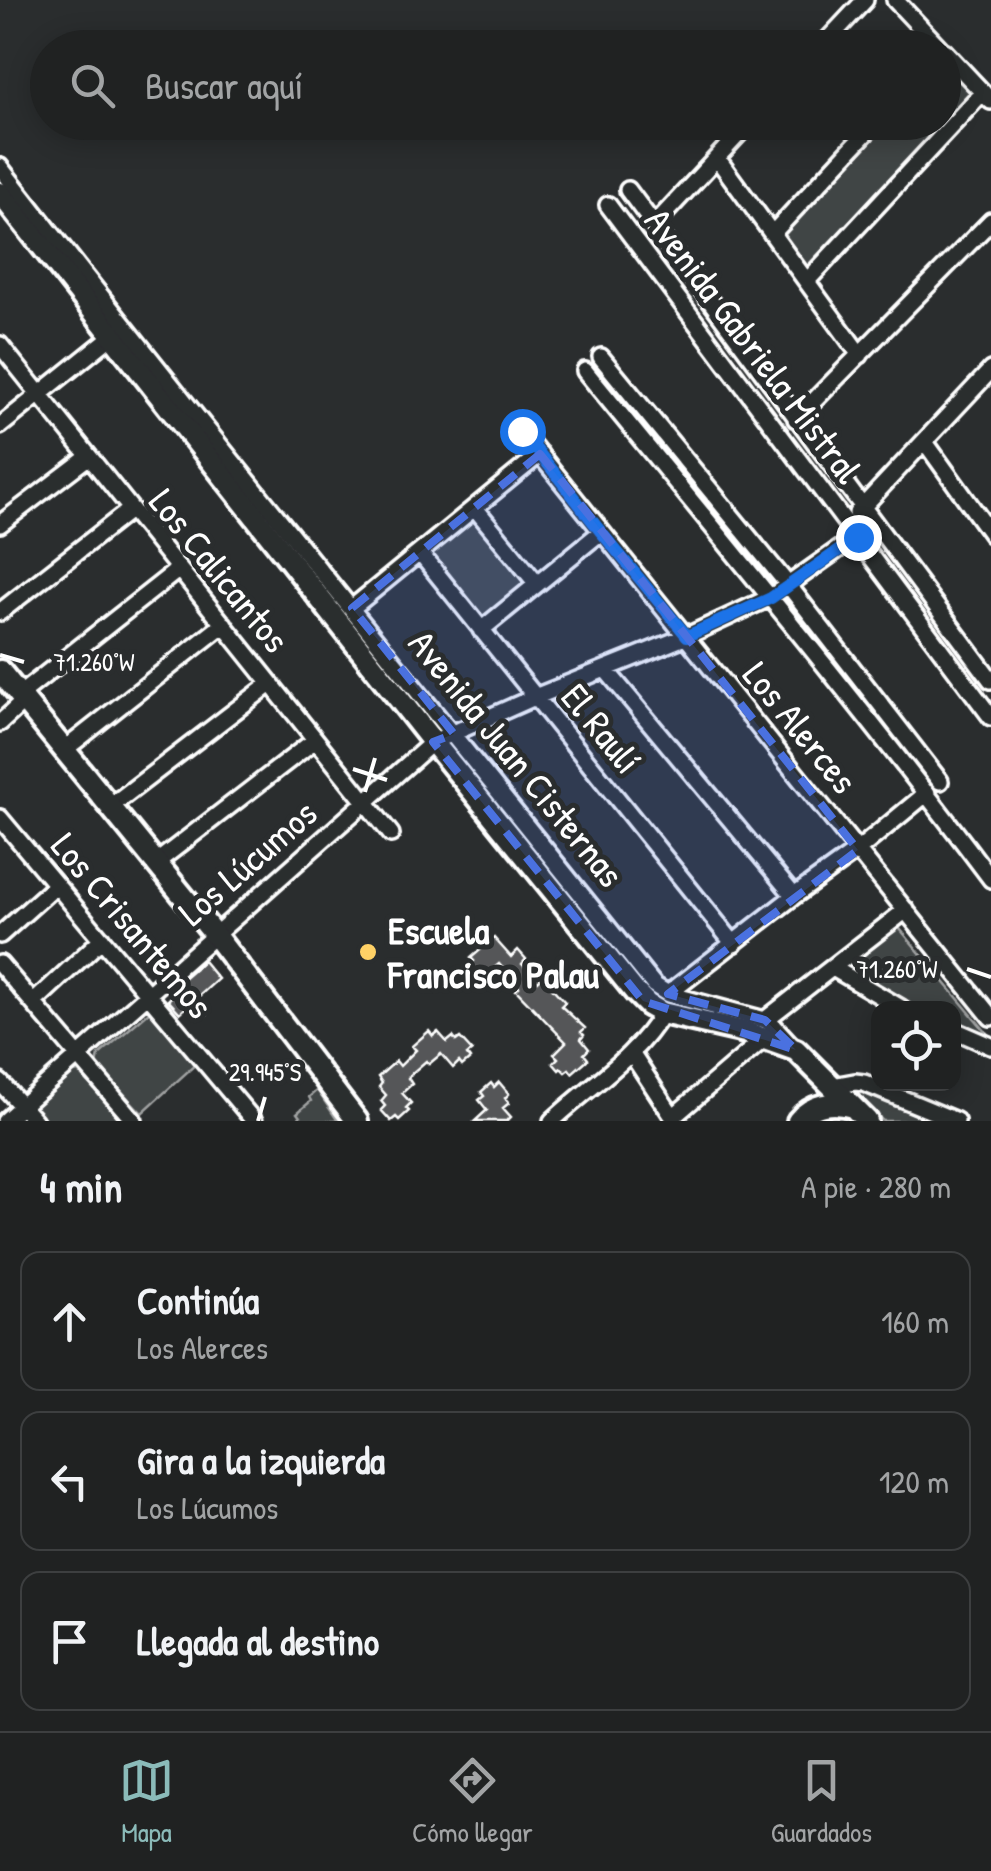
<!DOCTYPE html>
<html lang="es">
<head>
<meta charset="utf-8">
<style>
  :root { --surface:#202222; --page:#2d2f2f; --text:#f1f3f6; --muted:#a2a4a5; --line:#3d3f40; --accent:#8bbbb9 }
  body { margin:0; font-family:"Patrick Hand",sans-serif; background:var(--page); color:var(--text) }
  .controls { position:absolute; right:30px; bottom:30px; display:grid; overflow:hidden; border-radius:20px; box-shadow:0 5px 25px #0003 }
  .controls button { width:90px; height:90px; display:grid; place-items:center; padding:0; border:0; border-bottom:2px solid var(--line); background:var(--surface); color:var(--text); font:50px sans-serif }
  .stop { position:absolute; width:30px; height:30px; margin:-22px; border:8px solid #1a73e8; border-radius:50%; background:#fff }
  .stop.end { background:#1a73e8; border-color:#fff; box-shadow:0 2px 10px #0008 }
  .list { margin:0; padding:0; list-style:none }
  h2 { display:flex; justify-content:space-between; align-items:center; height:130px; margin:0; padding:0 40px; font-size:42px }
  h2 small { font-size:32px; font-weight:400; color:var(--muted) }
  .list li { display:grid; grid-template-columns:65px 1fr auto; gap:30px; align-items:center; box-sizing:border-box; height:140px; margin:0 20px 20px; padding:0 20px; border:2px solid var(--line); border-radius:20px }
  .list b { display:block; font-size:38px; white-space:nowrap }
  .list p { margin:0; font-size:32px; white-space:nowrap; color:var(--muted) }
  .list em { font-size:32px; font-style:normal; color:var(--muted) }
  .icon { flex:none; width:55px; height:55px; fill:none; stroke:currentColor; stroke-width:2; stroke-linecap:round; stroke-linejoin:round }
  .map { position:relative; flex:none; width:991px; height:1121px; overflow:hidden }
  .search { position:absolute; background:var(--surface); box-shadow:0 5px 25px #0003; left:30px; right:30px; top:30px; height:110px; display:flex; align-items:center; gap:25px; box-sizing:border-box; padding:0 35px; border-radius:55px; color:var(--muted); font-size:38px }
  .sheet { height:610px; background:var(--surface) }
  nav { display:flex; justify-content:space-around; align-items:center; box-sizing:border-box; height:140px; border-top:2px solid var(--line); background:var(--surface); font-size:28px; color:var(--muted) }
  nav a { display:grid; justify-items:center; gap:5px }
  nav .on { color:var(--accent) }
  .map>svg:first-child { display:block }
</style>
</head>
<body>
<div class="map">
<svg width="991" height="1121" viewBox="0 0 991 1121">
  <rect width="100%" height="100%" fill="#2a2d2e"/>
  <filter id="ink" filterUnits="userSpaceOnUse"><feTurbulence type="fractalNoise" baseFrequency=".01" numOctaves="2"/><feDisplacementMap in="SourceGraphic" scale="20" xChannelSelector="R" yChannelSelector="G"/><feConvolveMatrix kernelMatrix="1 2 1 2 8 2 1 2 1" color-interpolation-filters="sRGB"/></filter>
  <g filter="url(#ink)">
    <path fill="#414445" stroke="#a0a2a2" stroke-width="2.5" d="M944,60l30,31 -170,178 -22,-33 104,-113 58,-1z
      M477,517l53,65 -46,38 -53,-65z
      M895,923l96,115 -37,-9v-21h-57l-58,-37z
      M150,1011l46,53 -54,49 -45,-48 2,-10z
      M78,1072l47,49h-107l56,-48z
      M317,1090l21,31h-35l-6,-8 14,-12 -2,-4z
      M862,1092l11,1 49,20 -3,8h-36l-27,-28z"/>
    <path fill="#555758" stroke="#fff" stroke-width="2.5" d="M494,938l17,19 7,-7 8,9 -4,5 16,17 4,-4 23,25 -4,4 24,22 -4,4 3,3 -3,4 8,10 -5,5 4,5 -16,14 -3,-4 -4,3 -4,-4 -2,2 -6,-7 5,-5 -4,-4 12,-12 -50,-52 3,-3 -20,-23 -12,10 -5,-5 -4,4 -8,-8 4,-4 -3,-3z
      M203,961l15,18 -20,18 12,14 -5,5 -13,-14 -12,11 -12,-13 9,-9 -4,-4z
      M429,1031l4,5 5,-4 9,10 6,-5 3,4 4,-3 12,13 -5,4 3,4 -8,7 -3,-4 -6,6 -12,-14 -12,10 -3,-3 -14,12 -4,5 4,6 -10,9 9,10 -5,5 3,3 -10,9 -3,-3 -5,4 -10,-11 4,-4 -4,-5 5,-6 -7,-8 3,-4 -4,-6 18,-16 4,5 16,-16 -4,-4z
      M499,1082l10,12 -4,4 4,5 -6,5 8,9 -4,4h-32l12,-11 -8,-10 5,-4 -3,-4 10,-9 3,4z"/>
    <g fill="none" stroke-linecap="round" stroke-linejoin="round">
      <defs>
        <path id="minor" d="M895,0l45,48
          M820,48l45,-48
          M944,51l47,50
          M717,158l143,197
          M0,167c214,276 436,545 654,818l14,9 97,26 8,5 22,24
          M628,190l363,490
          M608,205l383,512
          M655,224l95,-102
          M772,234l104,-112
          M807,281l176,-189
          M0,345l391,489
          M601,357l188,229 151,195
          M585,371c137,168 276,334 406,508
          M796,419l195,-198
          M0,426l112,-90
          M521,431l470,586
          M925,442l66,92
          M475,508l62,76
          M857,513l134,-143
          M0,524l88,-67
          M420,553l314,391
          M352,608l188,-154
          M0,612l130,-102
          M481,630l120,-98
          M606,670l188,226
          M0,723l23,-21 4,-13 152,-120
          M64,750l160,-126
          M111,806l159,-122
          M0,818l254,303
          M157,862l158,-122
          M0,935l56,-50
          M0,964l134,157
          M833,968l68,40
          M668,994l126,-98 64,-46 69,-57
          M34,1002l68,-63
          M765,1020l141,-110
          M954,1030l37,16
          M631,1053l42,64 92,-79
          M0,1082l35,39
          M833,1086l22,-4 9,1 92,38
          M5,1121l428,-379 102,-45 152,-61 84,-39 103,-73
          M552,1121c37,-35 84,-63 110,-108"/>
        <path id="major" d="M0,193l433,549 202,250 13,13 14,8 83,19 51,18 71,71
          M0,671l214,263 143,187
          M798,1121c14,-17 34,-20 55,-14"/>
      </defs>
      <use href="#minor" stroke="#fff" stroke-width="22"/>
      <use href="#major" stroke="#fff" stroke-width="28"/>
      <use href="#minor" stroke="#2a2d2e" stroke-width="15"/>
      <use href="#major" stroke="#2a2d2e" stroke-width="20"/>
    </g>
  </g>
  <g fill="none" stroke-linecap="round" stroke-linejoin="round" filter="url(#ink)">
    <path stroke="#1a73e8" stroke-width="12" d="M522,431l79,101 86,104 84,-38 87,-61"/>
  </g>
  <path fill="#4a71e0" fill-opacity="0.2" stroke="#4a71e0" stroke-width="8" stroke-dasharray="20 12" stroke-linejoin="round" d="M540,454l318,396 -190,144 97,26 31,30 -153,-49 -210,-259 21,-8 -102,-126z"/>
  <path fill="none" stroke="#fff" stroke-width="4" d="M0,655l24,7M353,769l34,11M365,792l10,-34M967,969l24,8M258,1121l7,-24"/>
  <circle fill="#ffd166" stroke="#2a2d2e" stroke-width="4" cx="368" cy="952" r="10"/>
  <g text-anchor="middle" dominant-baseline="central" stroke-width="10" stroke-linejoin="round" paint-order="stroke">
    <g font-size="38" fill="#fff" stroke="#2a2d2e">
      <text transform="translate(754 345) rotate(53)">Avenida Gabriela Mistral</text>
      <text transform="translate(220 570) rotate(51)">Los Calicantos</text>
      <text transform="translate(801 727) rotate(51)">Los Alerces</text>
      <text transform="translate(602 728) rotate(51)">El Raulí</text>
      <text transform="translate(517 758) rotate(51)">Avenida Juan Cisternas</text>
      <text transform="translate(247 862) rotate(-41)">Los Lúcumos</text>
      <text transform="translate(133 925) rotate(50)">Los Crisantemos</text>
    </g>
    <g font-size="38" font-weight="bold" fill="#fff" stroke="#2a2d2e" text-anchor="start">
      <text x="388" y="930">Escuela<tspan x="388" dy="44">Francisco Palau</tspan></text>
    </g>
  </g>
  <g font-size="25" text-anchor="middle" fill="#fff" stroke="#2a2d2e" stroke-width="10" stroke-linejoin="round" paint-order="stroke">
    <text x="94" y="671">71.260°W</text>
    <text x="897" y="978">71.260°W</text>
    <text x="265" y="1081">29.945°S</text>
  </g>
</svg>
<div class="controls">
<button><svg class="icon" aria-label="locate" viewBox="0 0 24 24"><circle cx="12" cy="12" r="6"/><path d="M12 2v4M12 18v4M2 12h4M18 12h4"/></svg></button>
</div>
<div class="stop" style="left:522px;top:431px"></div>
<div class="stop end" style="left:858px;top:537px"></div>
<div class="search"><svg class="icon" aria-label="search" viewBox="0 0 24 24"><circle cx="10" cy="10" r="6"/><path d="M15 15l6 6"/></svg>Buscar aquí</div>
</div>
<section class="sheet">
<h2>4 min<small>A pie · 280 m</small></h2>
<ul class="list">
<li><svg class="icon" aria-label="ahead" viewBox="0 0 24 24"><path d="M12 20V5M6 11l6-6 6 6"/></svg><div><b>Continúa</b><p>Los Alerces</p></div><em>160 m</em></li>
<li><svg class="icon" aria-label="left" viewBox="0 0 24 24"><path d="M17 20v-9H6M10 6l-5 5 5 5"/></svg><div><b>Gira a la izquierda</b><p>Los Lúcumos</p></div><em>120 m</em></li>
<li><svg class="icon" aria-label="arrive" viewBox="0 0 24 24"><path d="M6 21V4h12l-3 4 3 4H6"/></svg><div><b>Llegada al destino</b></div></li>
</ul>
</section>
<nav>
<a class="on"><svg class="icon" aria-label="map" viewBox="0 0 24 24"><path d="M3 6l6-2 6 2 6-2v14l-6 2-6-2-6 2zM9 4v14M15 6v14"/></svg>Mapa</a>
<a><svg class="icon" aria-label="directions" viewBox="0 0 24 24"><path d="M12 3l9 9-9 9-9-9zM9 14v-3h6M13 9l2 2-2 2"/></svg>Cómo llegar</a>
<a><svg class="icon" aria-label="saved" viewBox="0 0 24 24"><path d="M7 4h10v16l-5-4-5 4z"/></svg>Guardados</a>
</nav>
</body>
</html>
